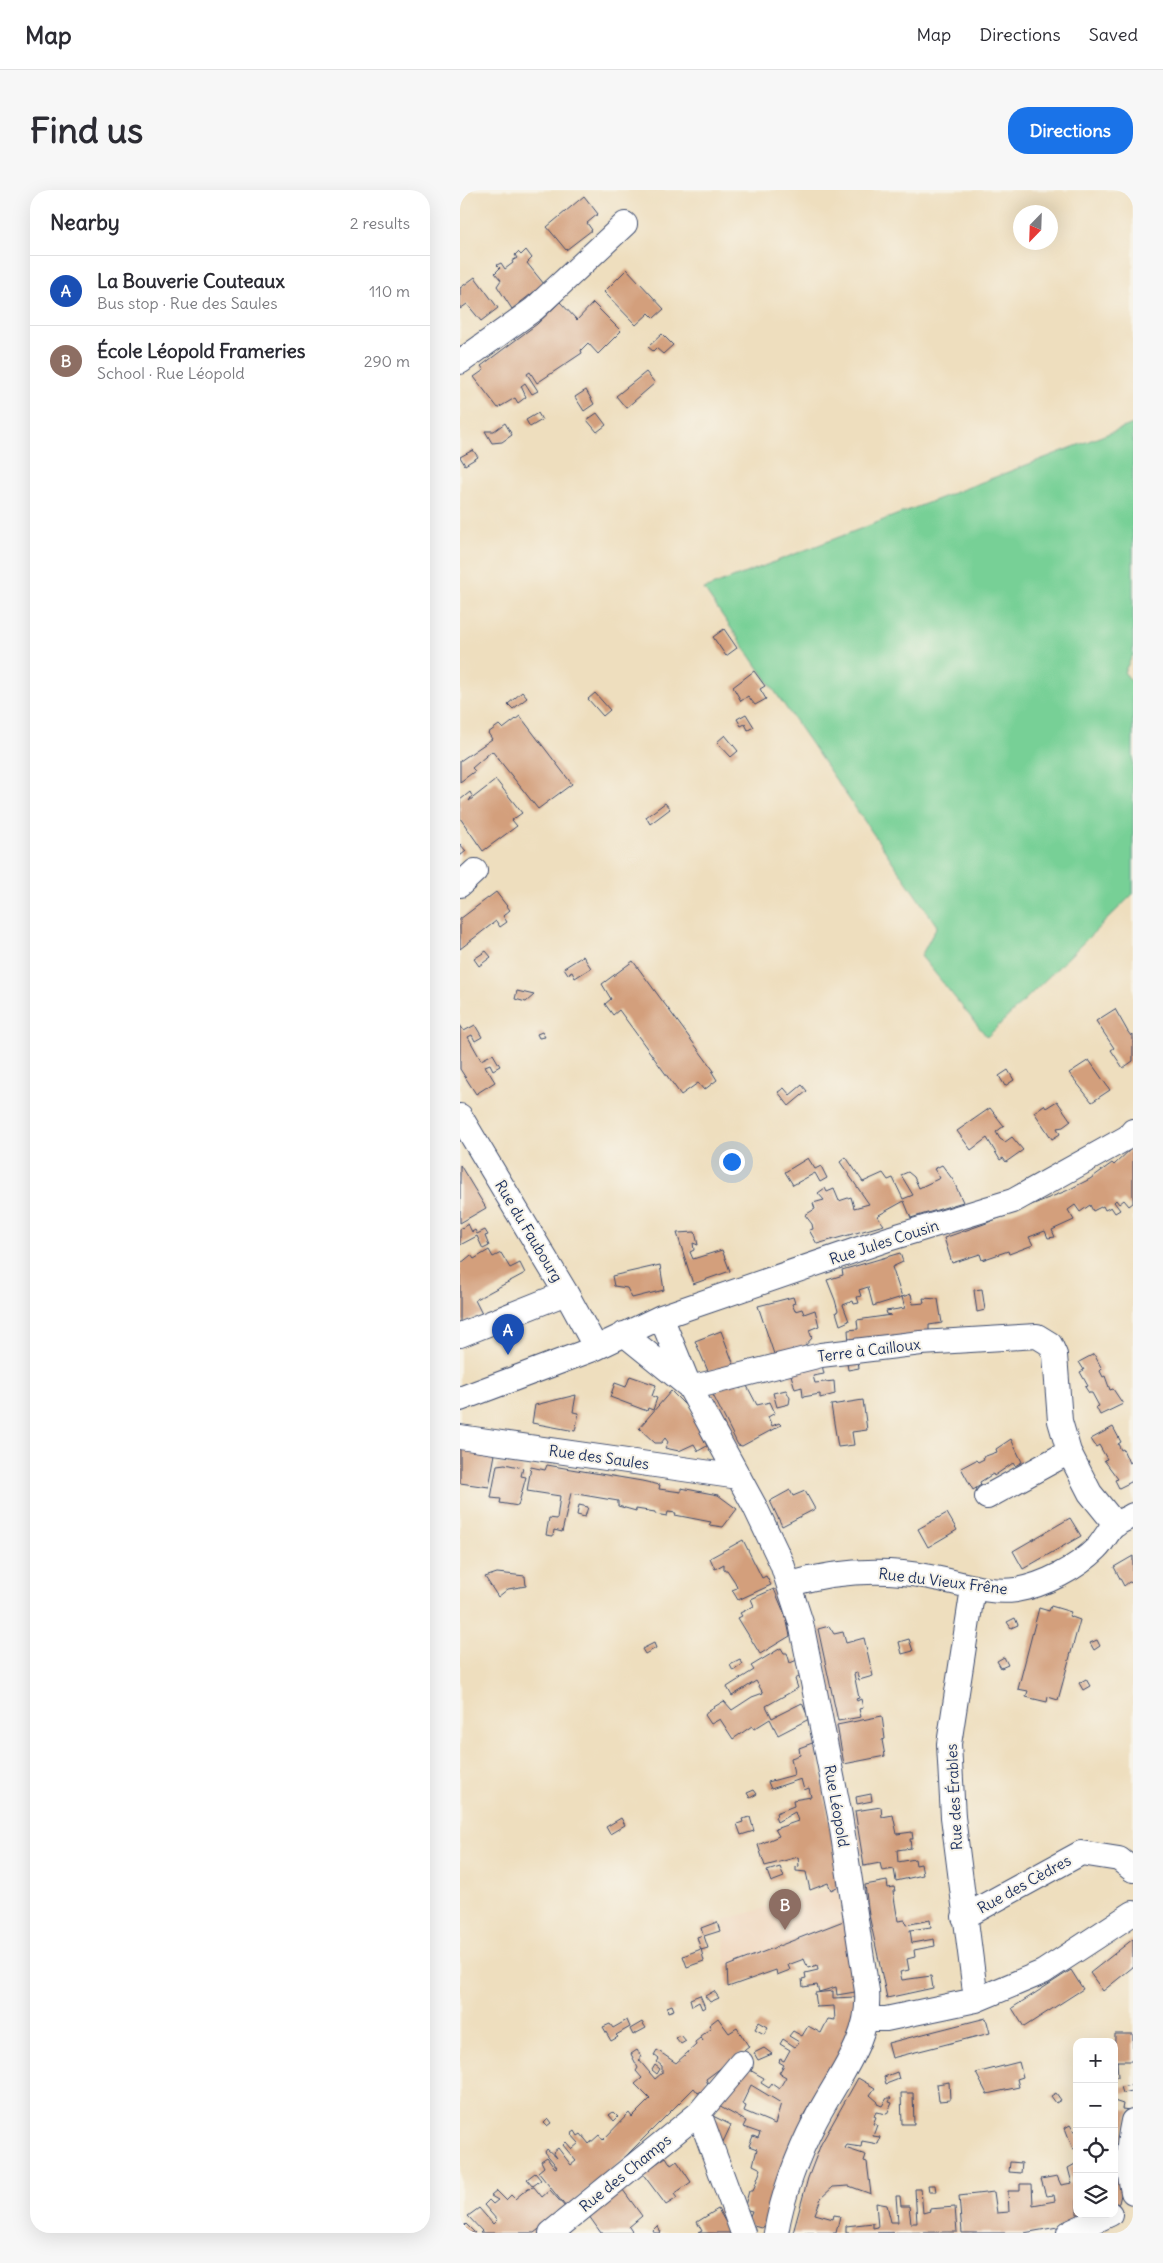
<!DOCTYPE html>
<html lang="en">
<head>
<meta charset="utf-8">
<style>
  :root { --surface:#fff; --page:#f7f7f7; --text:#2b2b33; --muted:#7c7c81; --line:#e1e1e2; --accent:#1a73e8 }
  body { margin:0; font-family:Delius,sans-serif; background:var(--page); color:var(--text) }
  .controls { position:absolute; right:15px; bottom:15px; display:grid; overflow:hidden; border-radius:10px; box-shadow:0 5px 20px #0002 }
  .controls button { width:45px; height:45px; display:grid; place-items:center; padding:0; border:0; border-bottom:1px solid var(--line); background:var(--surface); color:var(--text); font:25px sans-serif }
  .compass { position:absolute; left:553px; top:15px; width:45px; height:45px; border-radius:50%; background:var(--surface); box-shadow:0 5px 20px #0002; rotate:203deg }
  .you { position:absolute; left:271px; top:971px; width:18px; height:18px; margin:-12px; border:4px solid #fff; border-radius:50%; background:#1a73e8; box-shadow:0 0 0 8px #1a73e833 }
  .badge { display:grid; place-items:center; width:32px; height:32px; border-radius:50%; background:var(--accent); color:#fff; font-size:16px; font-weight:700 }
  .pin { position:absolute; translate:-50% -41px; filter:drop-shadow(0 1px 2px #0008) }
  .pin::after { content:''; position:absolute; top:26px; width:18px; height:15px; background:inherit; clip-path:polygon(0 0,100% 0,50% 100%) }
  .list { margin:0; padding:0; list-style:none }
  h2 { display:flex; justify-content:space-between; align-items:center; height:65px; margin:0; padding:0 20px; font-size:21px }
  h2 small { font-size:16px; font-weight:400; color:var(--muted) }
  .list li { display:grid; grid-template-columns:32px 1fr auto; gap:15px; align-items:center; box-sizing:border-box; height:70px; padding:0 20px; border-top:1px solid var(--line) }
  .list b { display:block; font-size:19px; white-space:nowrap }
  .list p { margin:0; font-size:16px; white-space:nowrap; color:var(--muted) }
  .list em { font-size:16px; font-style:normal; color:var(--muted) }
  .icon { flex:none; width:28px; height:28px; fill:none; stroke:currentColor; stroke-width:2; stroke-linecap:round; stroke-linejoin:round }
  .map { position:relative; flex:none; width:673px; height:2043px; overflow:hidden; border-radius:20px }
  header { display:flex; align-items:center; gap:30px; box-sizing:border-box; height:70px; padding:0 25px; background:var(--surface); border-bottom:1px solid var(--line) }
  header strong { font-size:24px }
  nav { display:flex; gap:28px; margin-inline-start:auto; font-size:18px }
  .intro { display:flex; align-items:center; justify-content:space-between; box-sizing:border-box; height:120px; padding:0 30px }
  h1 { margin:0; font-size:35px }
  .button { padding:12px 22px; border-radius:20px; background:var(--accent); color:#fff; font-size:18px; font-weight:700 }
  main { display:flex; gap:30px; padding:0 30px }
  aside { flex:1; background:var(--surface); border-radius:20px; box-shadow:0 5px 20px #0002 }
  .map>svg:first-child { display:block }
</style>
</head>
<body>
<header>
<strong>Map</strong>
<nav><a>Map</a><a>Directions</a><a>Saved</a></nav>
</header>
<div class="intro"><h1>Find us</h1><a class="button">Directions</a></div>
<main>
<aside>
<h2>Nearby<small>2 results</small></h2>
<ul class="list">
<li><span class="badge" style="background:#1a4fb4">A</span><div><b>La Bouverie Couteaux</b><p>Bus stop · Rue des Saules</p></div><em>110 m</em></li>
<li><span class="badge" style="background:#8d6e63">B</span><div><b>École Léopold Frameries</b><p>School · Rue Léopold</p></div><em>290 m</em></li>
</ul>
</aside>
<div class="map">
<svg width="673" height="2043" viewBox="0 0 673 2043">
  <rect width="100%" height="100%" fill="#f7f3e8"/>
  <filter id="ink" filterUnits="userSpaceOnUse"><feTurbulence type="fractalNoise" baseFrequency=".02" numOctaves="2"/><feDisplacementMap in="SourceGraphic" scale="10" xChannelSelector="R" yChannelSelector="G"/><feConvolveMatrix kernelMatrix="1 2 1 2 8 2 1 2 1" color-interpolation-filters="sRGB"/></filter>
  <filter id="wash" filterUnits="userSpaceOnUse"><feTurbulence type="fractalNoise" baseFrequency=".0096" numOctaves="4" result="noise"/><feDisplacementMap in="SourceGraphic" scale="20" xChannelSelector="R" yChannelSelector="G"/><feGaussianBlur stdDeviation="1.12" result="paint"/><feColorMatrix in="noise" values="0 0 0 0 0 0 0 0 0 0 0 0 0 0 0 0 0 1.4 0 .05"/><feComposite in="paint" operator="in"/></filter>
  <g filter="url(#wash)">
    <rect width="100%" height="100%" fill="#eedebe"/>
    <path fill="#f0d5bc" d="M381,1696v17l6,38 -121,45 -2,-66z"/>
    <path fill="#77d096" stroke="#49807a" d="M673,234v231l-9,17 9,11v211l-146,143 -66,-81 16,-30 -233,-337z"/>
    <g id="blocks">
      <path fill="#d39f7c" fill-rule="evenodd" d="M124,6l14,18 -11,9 5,7 -26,20 -19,-23z
        M66,60l6,8 -5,5 17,21 -32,25 -15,-23 4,-6 -6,-7 5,-5 -3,-3 4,-2 4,6 8,-6 -1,-2 5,-3 -2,-3 3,-3 3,3z
        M167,79l37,40 -10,9 -5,-5 -13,12 -32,-33z
        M15,87l23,31 -17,13 -14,-17 -7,5v-21z
        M100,112l17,18 16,-17 28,28 -23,23 -10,-11 -7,7 1,3 -45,30 -7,-11 -3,2 11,17 -6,3 -7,-11 -4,3 5,11 -8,6 -3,-5 -17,10 -24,-31 10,-7 -3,-4 56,-42z
        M202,144l11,11 -10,9 -7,-6 -3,3 -5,-4z
        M186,182l9,11 -29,25 -10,-12z
        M126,200l8,14 -10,7 -9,-14z
        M78,223l4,7 -12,7 -4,-7z
        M137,223l9,12 -9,7 -10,-12z
        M45,233l7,12 -10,7 -10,1 -7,-12h9z
        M13,260l5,7 -13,8 -5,-8z
        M264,439l13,19 -11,8 -13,-19z
        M294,481l11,15 -5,3 6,10 -11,6 -7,-9 -7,5 -8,-14z
        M62,502l5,6 -14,11 -5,-5z
        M135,503l15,17 -7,6 -15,-17z
        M286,524l8,13 -6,3 -3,-6 -4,2 -4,-7z
        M60,526l52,68 -34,25 -46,-58 -20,17 3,3 -15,11v-21l32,-22 -4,-6 11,-8 4,4z
        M265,545l13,16 -7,6 -14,-15z
        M36,590l26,33 -10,7 5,6 -34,25 -23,-33v-18l10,-8 2,4 -3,5z
        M205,613l5,6 -20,15 -4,-7z
        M0,654l6,7 -6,5z
        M36,702l14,18 -7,6 4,6 -7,5 -4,-6 -36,28v-30z
        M26,761l5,6 -12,9 -5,-7z
        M123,766l8,12 -16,10 -3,-6 -4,2 -4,-6z
        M173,771l81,110 -2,1 5,8 -13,10 -6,-7 -17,12 -62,-85 -6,5 -8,-11 6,-5 -9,-15z
        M57,801l17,4 -8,7 -11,-3z
        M655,819l13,23 3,4 2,-2v27l-10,7 -12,-18 3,-2 -18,-27z
        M0,835l4,6 11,-6 7,12 -7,4 -3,-6 -4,2 13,23 12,-6 7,12 -7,4 -3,-6 -5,2 10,16 -19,12 -16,-25z
        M82,842l3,5 -6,1 -2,-4z
        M629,870l21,30 -18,12 -23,-29z
        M548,880l6,10 -9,6 -6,-10z
        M342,895l5,6 -18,15 -11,-14 6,-4 6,7z
        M597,911l14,20 -8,6 -6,1 3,6 -8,5 -18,-27 10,-7 2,3z
        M530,918l14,18 -8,6 4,7 5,3 7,-5 11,13 -17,12 -3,-4 -3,2 -13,-22 -16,12 -14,-19z
        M673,957v56l-4,3 -5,-6 -5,4 -3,-4 -2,2 6,8 -5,3 -4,-6 -6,3 -2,-4 -10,5 -3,-6 -10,7 -5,-7 -7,5 6,10 -22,10 3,7 -7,1 -3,-7 -16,6 4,8 -24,9 -1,-3 -26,9 -2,-6 -28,9 -8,-25 40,-14 82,-33 24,-12 22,-16 2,2z
        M386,967l17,25 20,-9 5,7 5,-2 10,21 10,-4 -12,-20 7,-3 6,5 5,11 21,-10 -6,-9 8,-4 11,15 10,22 -52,16 -7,-17 -27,15 7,9 -67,19 -8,-14 4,-1 -1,-5 -7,-9 10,-6 -2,-6 11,-3 -6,-7 7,-5 2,4 7,-3 5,12 12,-4 3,11 15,-4 -29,-42z
        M348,968l7,11 6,-3 6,12 -7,4 -5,-9 -22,12 -8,-13z
        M0,975l26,43 -26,15z
        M8,1034l4,8 3,-2 2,4 8,-4 3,5 -3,1 4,10 -6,3 -6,-13 -17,9v-16z
        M235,1042l3,13 -5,-2 1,7 -4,2 3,7 29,-9 8,21 -37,13 -16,-51z
        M29,1060l4,7 8,-4 9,15 10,-5 5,10 -50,27 7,14 -22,9v-59l11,-9 3,4z
        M440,1063l3,9 -11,5 10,30 -29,9 -5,-19 -9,3 2,6 -4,1 2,6 -5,1 -1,-3 -10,4 6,16 -9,4 -4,-13 2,-1 -3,-11 -8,-20 16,-5 -1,-5z
        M200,1075l4,25 -32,8 -5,-10 -13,-2 -2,-10z
        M522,1099l3,21 -8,2 -3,-22z
        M451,1104l2,10 11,-1 -1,-5 15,1 4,24 -13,2v8l-80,10 -1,-13 10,-1 -1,-9 34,-5 -4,-1 -1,-3 19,-3 -3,-11z
        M333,1107l2,6 -3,1 3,7 7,-2 2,5 11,-4 4,16 -10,4 3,8 -8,9 -29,10 -17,-51z
        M261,1141l13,34 -26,6 -13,-30z
        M397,1164l2,14 -11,2 -2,-14z
        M634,1164l8,15 -2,2 3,6 2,-1 5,14 3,-1 10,15 -23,11 -4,-8 3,-1 -7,-13h-3l-4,-6 3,-1 -8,-14 4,-2 -5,-8z
        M362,1175l2,9 -11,2 2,7 19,-2 1,13 -15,4v-4l-17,3 -1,-10 -7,2 -6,-21z
        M170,1186l26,9 -4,11 5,2 -4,12 -5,-2 -1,3 -37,-14 5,-14 11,4z
        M276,1191l4,8 6,-5 11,21 13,-3 5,11 -7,4 4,9 7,-3 2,2 -39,21 -4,-1 -26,-52z
        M326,1200l4,8 -1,6 -12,3 -4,-14z
        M211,1201l19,19 17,36 -9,5 -4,-7 -15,7 -14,-3 3,-6 -3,-4 -4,5h-6l-16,-15z
        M116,1205l-3,17 6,1 -4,18 -43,-8 3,-18z
        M403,1210l4,30 -15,2 2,13 -16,2 -7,-42z
        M653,1237l8,15 -3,2 3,6 2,-1 6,14 2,-1 2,2v17l-14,7 -4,-8 3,-1 -14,-19 3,-1 -8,-14 -3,2 -5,-8z
        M551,1249l11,23 -7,4 -2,-3 -19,13 -1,-2 -13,8 1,3 -8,5 -12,-22 15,-8 2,2 6,-3 -1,-2 14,-5 -1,-3z
        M0,1259l35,5 -6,33 -29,-4z
        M45,1274l18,4 -2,8 5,1 -8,29 -18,-3 1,-4 -10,-1 6,-33z
        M87,1275l95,16 18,4 -1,4 22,3v-4l37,7 19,14 -14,18 -14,-2 2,-3 -36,-7 1,-2 -8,-1 -1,4 -12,-2v-2l-19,-3v2l-18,-5v-5l-47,-8 -9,39 -8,-2 -1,6 -7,-1 3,-17 8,1 3,-23 -33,-5 4,-24 14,3z
        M330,1300l3,6 12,-5 10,18 -33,17 -12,-25z
        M119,1315l9,2 -3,10 -8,-2z
        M487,1323l10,17 -29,17 -10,-18z
        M610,1328l11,18 -58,33 -10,-18z
        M283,1350l19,38 4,-2 5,9 -33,15 -6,-10 5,-2 -2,-6 -8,-12h-3v-6l-9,5 -5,-11z
        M673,1366v27l-4,-1 -5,4 -10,-19z
        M37,1383l28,3 1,10 -18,3 -10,8 -13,-20z
        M314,1399l12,28 4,19 -30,18 -22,-36 4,-2 -2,-3 14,-7 -3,-7z
        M591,1416l20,6 -2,4 11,4 -22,80 -10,-3 -1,5 -21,-5 2,-6 -10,-2 21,-81 10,3z
        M555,1428l3,7 -7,3 -4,-6z
        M369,1436l5,8 9,-2 3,11 18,-5 9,38 -14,4 -2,-7 -3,1 5,24 -3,1 1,2 4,-2 2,9 -4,1 2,8 -23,4 -20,-92z
        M449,1449l4,12 -11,3 -3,-12z
        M637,1450l3,6 -6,4 -4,-7z
        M194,1453l2,5 -11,6 -3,-5z
        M321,1458l3,5h3l3,10 7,-3 4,16 -6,3 3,9 -32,18 6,12 30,-15 7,16 -31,16 -8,-16 -16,10 -2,-3 -19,13 -13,-20 -9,5 -6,-9 4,-5 15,-9 8,9 20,-13 11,-4 -7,-12 -24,15 -5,-9 27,-17 -3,-4z
        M544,1467l4,8 -7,3 -4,-7z
        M280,1470l3,4 -10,7 -3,-6z
        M626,1489l4,7 -7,4 -4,-7z
        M422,1526l3,23 -3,1 3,16 -41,8 -7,-39z
        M355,1552l26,143 -10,5 -3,-7 -18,7 -4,-18 -10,-1v-4l3,-1 -1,-9 -33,9 -7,-21 21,-9 -4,-7 23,-8 -3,-9 -18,10 -2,-5 2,-1 -1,-3 18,-7 -1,-6 18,-3 -2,-9 -5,2 -3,-11 -30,10 -3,-7 26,-7 -3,-17 9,-3 -1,-7z
        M294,1600l3,4 -7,4 -3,-5z
        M411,1604l1,7 -15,3 -1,-7z
        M421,1617l1,10 11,-2 4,19 15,-2 1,7h-3l1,9 -14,2 1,12 17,-3 1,6 5,-1 2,11 -27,6 -2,-12 -12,2 -2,-8 -16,3 -9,-55z
        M290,1627l4,14 -13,4 -4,-11 6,-2 -1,-3z
        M161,1628l4,7 -15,9 -4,-7z
        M320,1677l4,10 -13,5 -4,-11z
        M427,1691l1,7 6,-1 1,4h-2l5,30 7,-1 1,5 24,-5 1,7 -21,3 2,13 22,-4 1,7 -21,4 1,7 -8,2 2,11 -9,2 2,8 29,-4 2,12 -46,10 -18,-83 -4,-30z
        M386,1730l9,72 -18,3 -1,-8 -17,5 -2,-7 -14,2 -1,-8 4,-1 -1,-5 13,-3 -1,-5 -9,3 -4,-9 -16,6 2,5 -13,5 -1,-5 -48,17 -1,-21z
        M257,1732l3,9 -16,5 4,12 -7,2 -4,-13 6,-2 -2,-7z
        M673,1749v28l-30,24 -13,-18z
        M241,1759l3,12 -17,6 -4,-11z
        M611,1780l12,19 -59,38 -12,-19z
        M254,1801l5,7 -9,4 -5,-6z
        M373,1801v7l22,-1v12l-7,31 -45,76 -38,110 -4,2 -11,-3 -2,-4 4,-10 -8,-2 5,-18h4l8,-22 -8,-4 4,-16 -8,-3 4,-10 5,2 2,-5 -17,-6 3,-6 -33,-18 35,-34 16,9 -3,5 8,5 3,-4 7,5 7,-12 -7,-4 5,-8 -5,-3 1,-3 4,2 6,-11 -10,-6 3,-5 12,8 4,-5 -10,-6 4,-5 9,5 6,-10 13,7 7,-14 7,1 -1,-14 -17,1 -2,-14zM291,1895l30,18 -6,21 -31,-13 2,-5 -4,-2z
        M240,1805l5,12 -3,2 -3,-7 -7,4 -2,-7z
        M212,1815l2,5 -6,2 -1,-5z
        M258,1828l11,15 8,-5 12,19 -43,32 3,8 -11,6 -4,-5 -74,74 -54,45 -28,-35 6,-5 -3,-6 6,-4 8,11 2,-1 -12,-15 2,-3 10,9 -4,-6 5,-4 13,17 5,-4 -13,-16 3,-3 6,7 7,-6 -8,-9 4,-3 3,5 3,-2 8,10 10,-9 4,5 26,-27 3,4 18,-18 -15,-15 7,-6 -6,-7 2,-3 -7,-14 6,-4 5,8 -3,2 16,19 7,-6v-7l-5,-4 2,-3 -5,-4 3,-5 19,13 20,-18 -1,-3 5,-4 3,3 -3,-5 11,-8 -2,-3z
        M526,1828l4,15 -98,25 -4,-15z
        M167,1830l3,7 -14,8 2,2 -7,4 -8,-14 7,-3 3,4z
        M182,1832l4,6 -13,7 -3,-6z
        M299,1832l9,5 -4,7 -9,-5z
        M655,1844h18v27h-16l1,16h-4z
        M221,1845l5,6 -5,3 -5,-6z
        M304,1858l8,6 -14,6 -4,-7z
        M559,1872l4,15 -6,2 2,8 -32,7 -11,-21z
        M195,1875l5,4 -3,5 -5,-4z
        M437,1882l2,7 -13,5 -2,-7z
        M398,1888l17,10 -5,7 8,7 -1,2 5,2 5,-8h4l-2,4 3,1 -5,11 -11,-2 -2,4 2,1 -3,7 4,1 -4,11 7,1 -2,7 -16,-3 -1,6 -14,-2 -2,3 21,7 -2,6 3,1 4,32 -22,-8 -16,1 -12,11 -6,16 18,5 1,-4 6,1 -4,17h-43l15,-55 13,-34z
        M489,1892l1,18 -11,1 -2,-17z
        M671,1895l1,6 -9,2 -2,-6z
        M441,1903h12l1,31h-12z
        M596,1903l5,7 -5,3 -5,-7z
        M654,1911l9,3 -1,5 8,1 -13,43 -3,-4z
        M153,1922l5,5 -4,4 -5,-6z
        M251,1925l20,10 -8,17 -14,-7z
        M88,1929l3,4 -4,3 -3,-3z
        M610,1935l7,11v11l-4,2 -8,-21z
        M206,1967l5,8 6,-4 14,21 -17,12 3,4 -11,7 -24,-32z
        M550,1972l12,1 -1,10 -12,-1z
        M617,1973v51h14l-28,12 -39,7h-62l-3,-37 35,-4 3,21 12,-1 -1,-21h12v-7h12l1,21 22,-4 -1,-6 -8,1 -5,-17 16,-3 4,9 11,-2 -4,-15z
        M663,1978l1,13 -5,22 -5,2v-34z
        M75,1983l6,7 -8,6 -6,-7z
        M468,1995h7l1,7h-7z
        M74,1997l8,10 8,-7 16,18 -32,25h-54l2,-2 -14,-15 11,-8 14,16 4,-4 -13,-15 5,-5 4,4 5,-4 -7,-4 6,-5 9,9 5,-5 4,4 13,-11z
        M455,1999h6l2,24 7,-2 -1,-2 26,-2 2,25 -111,1v-7l27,-3v5l5,-1 -2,-24 11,2 4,17h7l-2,-26h4l1,10h8l2,17h6z
        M163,2000l19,26 -13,11 4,6h-32l-12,-17z
        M258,2019l14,24h-34l4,-2 -5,-9z
        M2,2034l2,2 2,-2 9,9h-10l-5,-5z
        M197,2036l4,6 -1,1h-5l-2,-3z"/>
    </g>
  </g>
  <g filter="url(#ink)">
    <use href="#blocks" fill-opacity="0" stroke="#3b496c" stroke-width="1"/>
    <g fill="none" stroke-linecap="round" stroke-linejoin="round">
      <defs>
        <path id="minor" d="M0,172l74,-53 91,-85
          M0,695l15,-14
          M0,926l106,177 30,55
          M201,1127l29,71 65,119 27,57 19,59 39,193 27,175c4,50 -31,88 -52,130 -17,33 -33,75 -39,112
          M164,1144l63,51
          M0,1145l106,-42
          M230,1198l131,-33 100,-12 116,-7 13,8 5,11 5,66 9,31 21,41 26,32
          M0,1209l136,-51 65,-31 230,-79 122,-37 115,-64 5,-6
          M0,1247l279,40
          M527,1307l82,-45
          M330,1394c46,-13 93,-16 140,-7 28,5 57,17 86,13 29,-5 61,-22 81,-42 7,-7 11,-18 19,-24 5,-3 12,-6 17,-9
          M513,1398l-24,156 4,73 23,183
          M504,1727l117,-64 38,6 14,11
          M406,1829h20l90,-19 67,-28 90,-59
          M281,1873l-42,50 44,120
          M673,1931c-6,28 -6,43 0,71
          M91,2043l148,-120
          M609,2043l41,-19"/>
      </defs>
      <use href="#minor" stroke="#3b496c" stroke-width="26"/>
      <use href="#minor" stroke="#fff" stroke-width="24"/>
    </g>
  </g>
  <g text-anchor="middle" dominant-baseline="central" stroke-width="4" stroke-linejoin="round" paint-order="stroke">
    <g font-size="15" fill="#1b2f5e" stroke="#f7f3e8">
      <text transform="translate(69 1041) rotate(59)">Rue du Faubourg</text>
      <text transform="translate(424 1052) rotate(-18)">Rue Jules Cousin</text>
      <text transform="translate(409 1160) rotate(-7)">Terre à Cailloux</text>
      <text transform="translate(139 1267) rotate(8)">Rue des Saules</text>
      <text transform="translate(483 1391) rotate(7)">Rue du Vieux Frêne</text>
      <text transform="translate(494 1607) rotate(-93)">Rue des Érables</text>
      <text transform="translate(377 1616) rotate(80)">Rue Léopold</text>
      <text transform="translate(564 1694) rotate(-29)">Rue des Cèdres</text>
      <text transform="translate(165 1983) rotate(-39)">Rue des Champs</text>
    </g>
  </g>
</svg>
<div class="controls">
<button>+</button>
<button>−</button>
<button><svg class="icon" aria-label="locate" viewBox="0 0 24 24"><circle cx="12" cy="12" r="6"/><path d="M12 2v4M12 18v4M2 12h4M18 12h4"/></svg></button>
<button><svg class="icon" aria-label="layers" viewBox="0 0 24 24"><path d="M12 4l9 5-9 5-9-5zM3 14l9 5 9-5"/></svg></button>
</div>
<svg class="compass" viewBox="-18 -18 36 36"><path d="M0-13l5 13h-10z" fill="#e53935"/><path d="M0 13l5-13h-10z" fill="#7c7c81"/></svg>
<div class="you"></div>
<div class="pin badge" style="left:48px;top:1165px;background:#1a4fb4">A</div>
<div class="pin badge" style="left:325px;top:1740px;background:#8d6e63">B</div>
</div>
</main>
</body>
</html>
